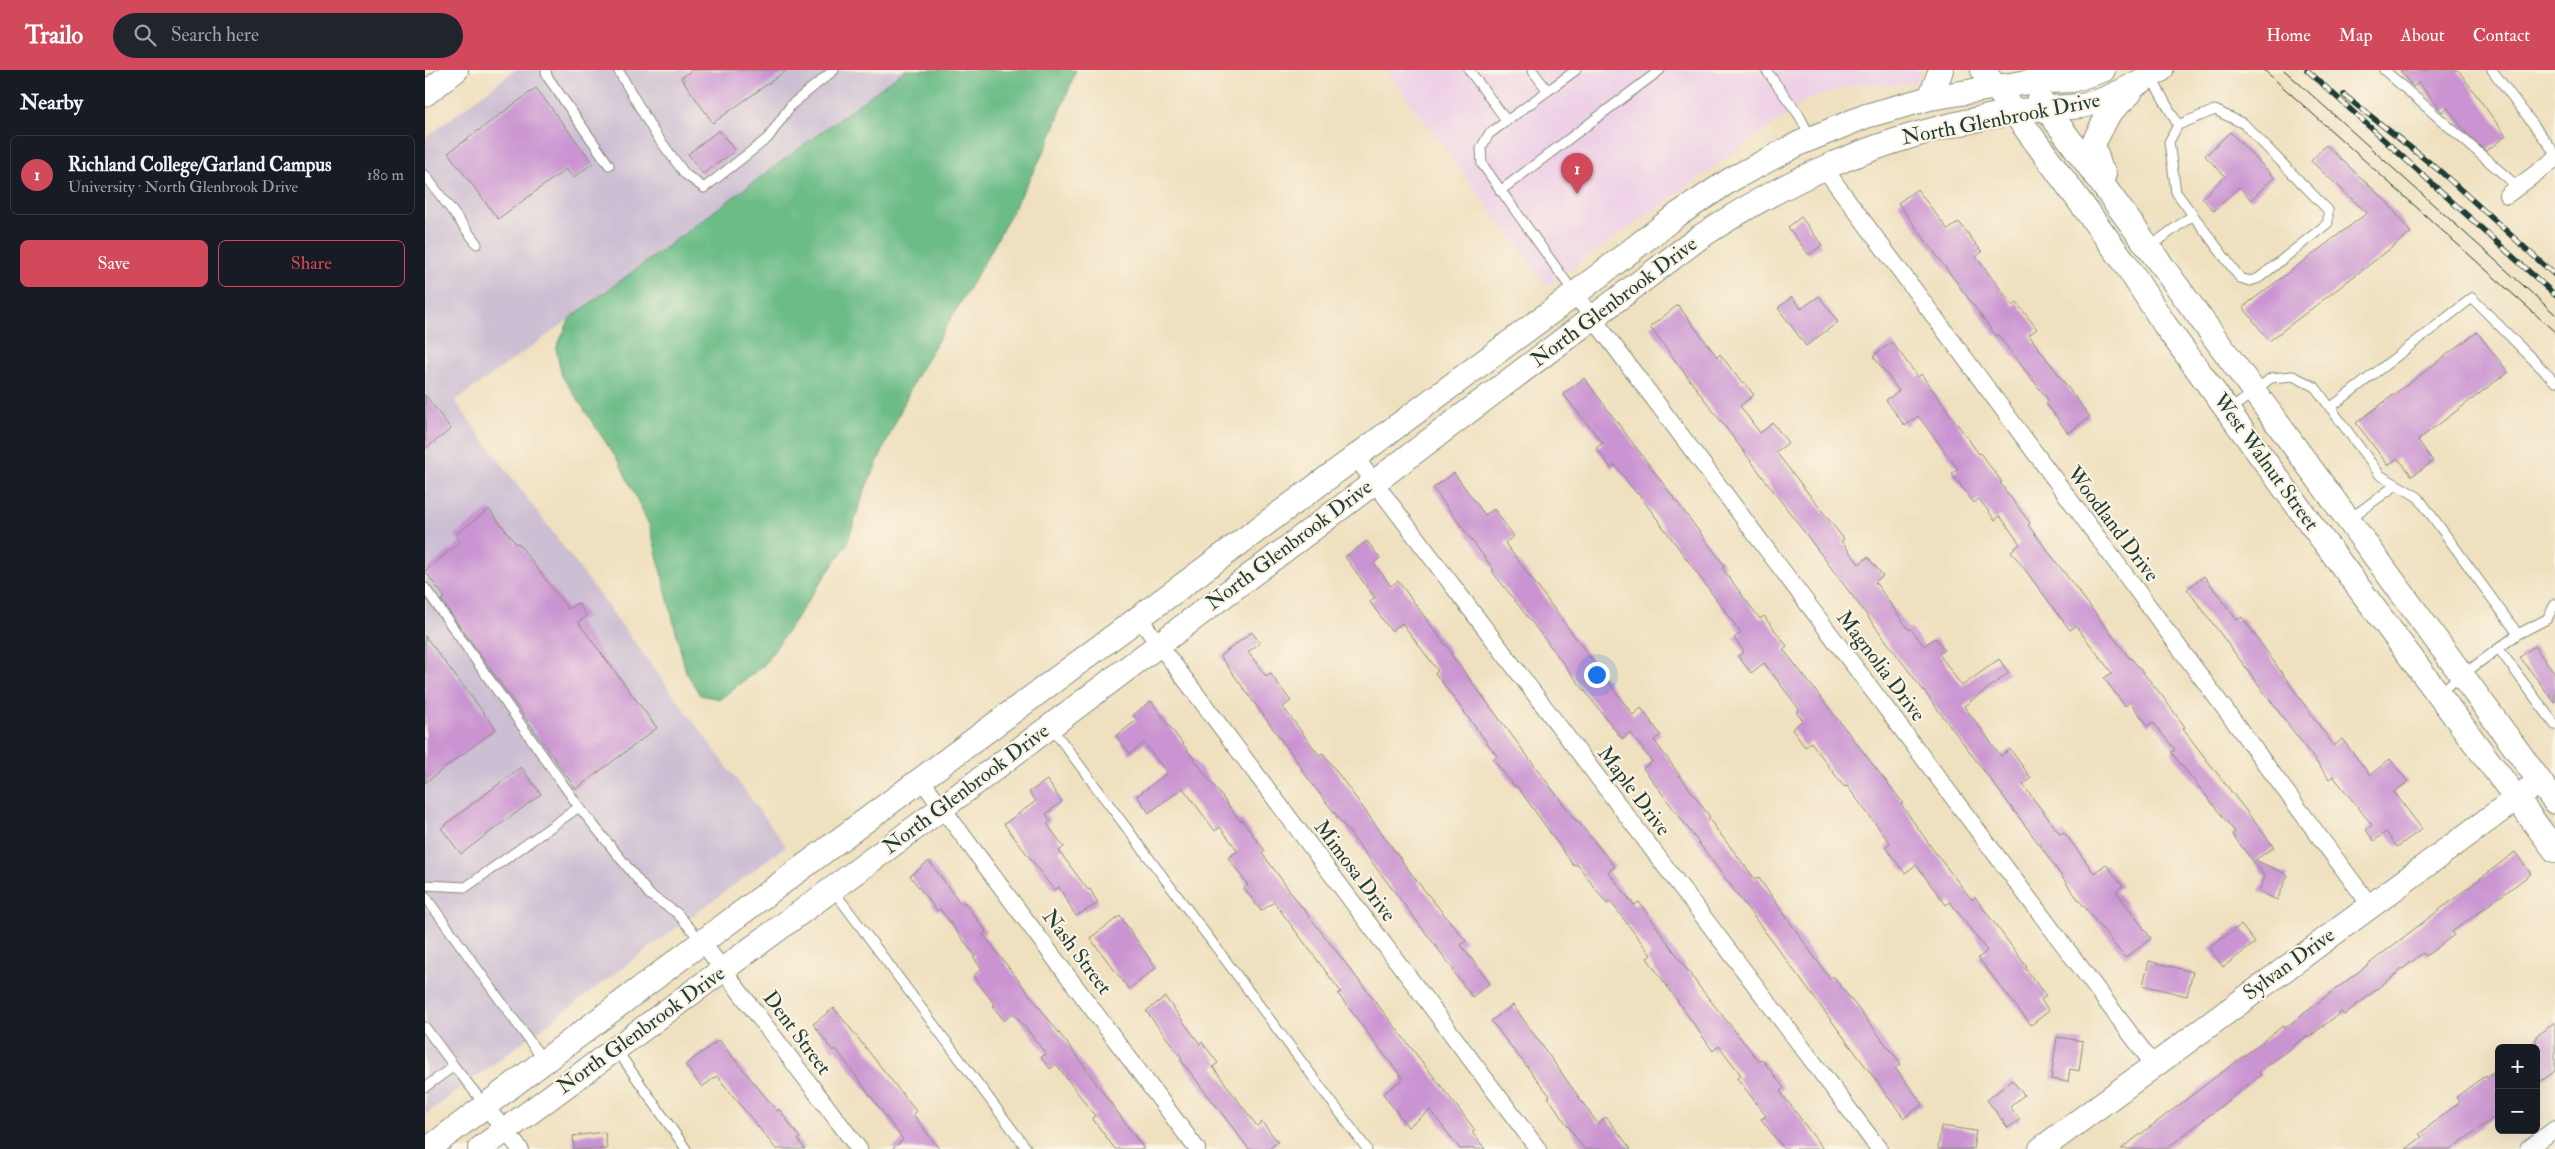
<!DOCTYPE html>
<html lang="en">
<head>
<meta charset="utf-8">
<style>
  :root { --surface:#171b24; --page:#20242c; --text:#f1f3f6; --muted:#9ea1a6; --line:#363941; --accent:#d1495b }
  body { margin:0; font-family:"IM FELL Double Pica",serif; background:var(--page); color:var(--text) }
  .controls { position:absolute; right:15px; bottom:15px; display:grid; overflow:hidden; border-radius:8px; box-shadow:0 5px 20px #0002 }
  .controls button { width:45px; height:45px; display:grid; place-items:center; padding:0; border:0; border-bottom:1px solid var(--line); background:var(--surface); color:var(--text); font:25px sans-serif }
  .you { position:absolute; left:1171px; top:604px; width:18px; height:18px; margin:-12px; border:4px solid #fff; border-radius:50%; background:#1a73e8; box-shadow:0 0 0 8px #1a73e833 }
  .badge { display:grid; place-items:center; width:32px; height:32px; border-radius:50%; background:var(--accent); color:#fff; font-size:16px; font-weight:700 }
  .pin { position:absolute; translate:-50% -41px; filter:drop-shadow(0 1px 2px #0008) }
  .pin::after { content:''; position:absolute; top:26px; width:18px; height:15px; background:inherit; clip-path:polygon(0 0,100% 0,50% 100%) }
  .list { margin:0; padding:0; list-style:none }
  h2 { display:flex; justify-content:space-between; align-items:center; height:65px; margin:0; padding:0 20px; font-size:21px }
  h2 small { font-size:16px; font-weight:400; color:var(--muted) }
  .list li { display:grid; grid-template-columns:32px 1fr auto; gap:15px; align-items:center; box-sizing:border-box; height:80px; margin:0 10px 10px; padding:0 10px; border:1px solid var(--line); border-radius:8px }
  .list b { display:block; font-size:19px; white-space:nowrap }
  .list p { margin:0; font-size:16px; white-space:nowrap; color:var(--muted) }
  .list em { font-size:16px; font-style:normal; color:var(--muted) }
  .actions { display:flex; gap:10px; padding:15px 20px }
  .actions a { flex:1; padding:11px 0; border:1px solid var(--accent); border-radius:8px; text-align:center; font-size:18px; color:var(--accent) }
  .actions .main { background:var(--accent); color:#fff }
  .icon { flex:none; width:28px; height:28px; fill:none; stroke:currentColor; stroke-width:2; stroke-linecap:round; stroke-linejoin:round }
  .map { position:relative; flex:none; width:2130px; height:1079px; overflow:hidden }
  header { display:flex; align-items:center; gap:30px; box-sizing:border-box; height:70px; padding:0 25px; background:var(--accent); color:#fff }
  header strong { font-size:24px }
  nav { display:flex; gap:28px; margin-inline-start:auto; font-size:18px }
  .search { width:350px; height:45px; background:var(--page); display:flex; align-items:center; gap:12px; box-sizing:border-box; padding:0 18px; border-radius:28px; color:var(--muted); font-size:19px }
  main { display:flex }
  aside { flex:1; background:var(--surface) }
  .map>svg:first-child { display:block }
</style>
</head>
<body>
<header>
<strong>Trailo</strong>
<div class="search"><svg class="icon" aria-label="search" viewBox="0 0 24 24"><circle cx="10" cy="10" r="6"/><path d="M15 15l6 6"/></svg>Search here</div>
<nav><a>Home</a><a>Map</a><a>About</a><a>Contact</a></nav>
</header>
<main>
<aside>
<h2>Nearby<small></small></h2>
<ul class="list">
<li><span class="badge">1</span><div><b>Richland College/Garland Campus</b><p>University · North Glenbrook Drive</p></div><em>180 m</em></li>
</ul>
<div class="actions"><a class="main">Save</a><a>Share</a></div>
</aside>
<div class="map">
<svg width="2130" height="1079" viewBox="0 0 2130 1079">
  <rect width="100%" height="100%" fill="#fcf5e5"/>
  <filter id="ink" filterUnits="userSpaceOnUse"><feTurbulence type="fractalNoise" baseFrequency=".02" numOctaves="2"/><feDisplacementMap in="SourceGraphic" scale="10" xChannelSelector="R" yChannelSelector="G"/><feConvolveMatrix kernelMatrix="1 2 1 2 8 2 1 2 1" color-interpolation-filters="sRGB"/></filter>
  <filter id="wash" filterUnits="userSpaceOnUse"><feTurbulence type="fractalNoise" baseFrequency=".0096" numOctaves="4" result="noise"/><feDisplacementMap in="SourceGraphic" scale="20" xChannelSelector="R" yChannelSelector="G"/><feGaussianBlur stdDeviation="1.12" result="paint"/><feColorMatrix in="noise" values="0 0 0 0 0 0 0 0 0 0 0 0 0 0 0 0 0 1.4 0 .05"/><feComposite in="paint" operator="in"/></filter>
  <g filter="url(#wash)">
    <rect width="100%" height="100%" fill="#efe0bf"/>
    <path fill="#eed0e7" d="M961,0h536l-6,12 -25,4 -32,-3 -53,18 -259,185z"/>
    <path fill="#ccbed3" d="M90,0h390l-335,249 -115,82 331,445 -361,269v-977z"/>
    <path fill="#6cbc87" stroke="#467c5e" d="M480,0h171l-28,74 -57,107 -76,128 -51,113 -17,52 -83,121 -44,34 -20,-4 -14,-23 -36,-145 -30,-63 -58,-88 -6,-27 14,-31z"/>
    <g id="blocks">
      <path fill="#ca94d2" d="M267,0h95l-74,53 -32,-45z
        M1975,0h58l48,66 -20,15 -19,-17 -19,-26 -6,4 -23,-29 -6,4z
        M111,18l57,75 -20,15 -7,-9 -68,50 -50,-66z
        M294,60l16,21 -32,23 -15,-20z
        M1805,62l44,45 -23,23 -12,-13 -25,24 -12,-13 23,-22 -20,-20z
        M1901,75l62,58 23,30 -142,108 -26,-34 124,-94 -56,-52z
        M1492,119l31,41 11,-8 23,30 -6,5 37,49 4,-3 20,26 -8,6 61,82 -22,16 -22,-30 3,-2 -51,-66 -2,1 -98,-133z
        M1376,147l21,28 -13,10 -21,-28z
        M1394,226l19,26 -32,24 -28,-38 14,-11 9,12z
        M1253,235l39,52 3,-3 22,29 2,-1 10,13 -14,11 20,27 13,-10 15,20 -12,9 68,87 -3,2 18,23 9,-7 15,19 -8,6 34,48 1,-2 14,18 11,-8 10,12 -6,4 23,32 37,-27 10,14 -45,33 37,50 9,-7 21,29 -8,7 37,49 4,-2 30,41 12,-9 17,22 -7,5 35,47 -26,20 -54,-68 -29,-42 -392,-521z
        M2052,262l31,40 -90,68 15,21 -21,15 -14,-18 -10,7 -32,-42z
        M1467,272l26,35 3,-3 58,80 1,-1 22,29 -2,1 30,40 -2,2 102,134 1,-1 32,39 22,30 -2,2 91,118 -19,13 33,15 -11,25 -18,-9 6,-14 -33,-43 3,-2 -64,-80 4,-2 -22,-28 -5,4 -18,-24 -5,4 -21,-28 8,-5 -36,-47 -6,4 -59,-79 9,-7 -20,-28 -5,4 -16,-21 -5,4 -22,-29 6,-5 -40,-53 -13,10 -19,-26 13,-9 -26,-35z
        M1159,308l141,188 -3,2 38,51 4,-3 23,30 -4,3 120,154 -2,1 33,47 38,49 3,-3 52,70 -2,1 21,28 -5,4 8,11 -18,14 -53,-67 9,-7 -37,-49 -4,3 -30,-40 -11,8 -20,-26 5,-4 -43,-57 -3,1 -33,-45 -6,5 -13,-18 11,-9 -7,-8 3,-3 -35,-46 -13,10 -13,-17 6,-4 -10,-14 7,-5 -103,-140 -1,1 -22,-29 -4,3 -15,-20 7,-5 -40,-49z
        M0,325l26,34 -26,20z
        M1029,403l31,42 9,-6 20,27 -9,7 128,172 8,-7 20,27 -7,5 56,77 -2,1 47,61 3,-2 72,102 3,-3 68,88 -6,4 28,36 -19,14 -261,-350 9,-6 -22,-30 -8,7 -130,-168 2,-1 -61,-82z
        M64,439l27,35 2,-1 50,66 9,-6 10,13 -9,6 79,106 -81,61 -135,-189 4,-2 -20,-27 35,-29 -5,-7z
        M942,471l13,17 -6,5 17,23 7,-5 53,71 -1,1 126,168 1,-1 38,47 -7,5 26,33 5,-3 59,83 61,76 3,-2 22,29 -4,3 43,58h-39l-23,-30 5,-3 -29,-38 4,-3 -22,-29 -6,5 -66,-93 4,-3 -41,-54 -3,3 -30,-40 -3,2 -57,-80 -2,1 -22,-28 4,-3 -62,-83 3,-2 -36,-48 -11,8 -21,-29 5,-4 -30,-41z
        M1779,506l33,44 5,-3 92,129 8,-7 28,36 20,-16 18,23 -14,10 28,37 -25,18 -11,-15 -12,9 -8,-11 6,-5 -39,-49 -4,3 -142,-190z
        M827,562l8,11 -12,9 18,24 4,-3 21,28 -8,6 36,48 4,-2 93,127 50,61 -5,4 29,38 -18,14 -19,-26 1,-1 -153,-201 1,-1 -82,-112z
        M0,566l71,93 -71,54z
        M2109,576l21,27v30l-35,-46z
        M726,631l89,120 2,-1 23,31 -3,2 36,49 177,228 -3,2 13,17h-25l-30,-39 -22,17 -25,-33 20,-15 -65,-85 3,-2 -67,-90 -13,9 -17,-23 4,-3 -20,-27 10,-7 -18,-24 -5,4 -32,-43 -34,25 -12,-17 30,-23 -23,-30 -14,11 -14,-18 21,-16 -4,-5z
        M96,697l20,27 -80,60 -20,-26z
        M622,710l15,22 -16,12 5,7 -4,3 17,23 -5,4 29,39 2,-1 8,14 -22,13 -17,-29 -5,3 -50,-66 32,-23 -7,-9z
        M2090,782l16,22 -79,58 2,3 -28,21 -3,-3 -79,62 -3,-3 -33,26 -1,-2 -48,36 2,3 -95,74h-45l162,-123 2,2z
        M504,791l32,43 3,-2 22,29 -3,3 90,117 71,98h-29l-23,-31 3,-2 -39,-52 -6,5 -9,-12 5,-3 -20,-26 -13,-15 -9,8 -11,-15 2,-1 -22,-29 9,-7 -9,-12 2,-1 -35,-47 -3,2 -27,-35z
        M695,846l36,52 -27,21 -39,-51z
        M1816,855l14,18 -32,24 -14,-19z
        M1724,891l44,11 -6,24 -44,-11z
        M740,927l35,47 2,-2 16,21 -5,4 44,59 5,-4 16,20 -9,7h-20l-69,-90 2,-1 -36,-47z
        M1088,935l85,119 8,-7 25,32h-47l-36,-52 2,-1 -59,-75z
        M409,938l82,103 -3,3 26,35h-47l11,-9 -67,-91 -3,2 -20,-27z
        M2130,952v49l-19,14v-49z
        M1632,967l26,4 -4,30 -9,-2 -2,13 -17,-3z
        M294,970l58,71 2,-2 21,29 -2,1 7,10h-29l-59,-73 -15,11 -17,-22z
        M2074,998v46l-48,35h-45l16,-12 -3,-3 41,-32 -4,-5 30,-22 1,2z
        M1587,1010l12,15 -14,12 10,12 -12,9 -21,-28z
        M1516,1056l35,5 -3,18h-35z
        M180,1062l2,17h-33l-1,-13z"/>
    </g>
  </g>
  <g filter="url(#ink)">
    <use href="#blocks" fill-opacity="0" stroke="#878e7a" stroke-width="1"/>
    <g fill="none" stroke-linecap="round" stroke-linejoin="round">
      <defs>
        <path id="lane" d="M121,0l1,6 62,89
          M193,0l36,62 31,42 19,14 64,-50 23,-33 43,-35
          M1044,0l38,51
          M1107,0l16,21
          M1341,0l33,45 12,23
          M1959,0l134,117
          M2067,0l63,83
          M1726,7l27,48
          M0,105l52,69
          M1075,121l160,-121
          M1724,177l44,-32 47,63 10,3 9,-3 69,-55v-13l-84,-86 -29,-14 -37,15 -9,17 7,50 17,23
          M1150,224l-93,-130 -1,-16 8,-14 87,-64
          M1905,338l142,-110 83,84
          M1804,341l42,-33 22,-2 22,11 65,88 38,22 100,137 -80,59
          M1923,450l48,-35
          M0,518l154,219
          M2093,564l29,-15 8,-15
          M2074,579l56,76
          M626,657l316,422
          M0,815l41,2 113,-80 71,88 27,18 25,29
          M408,820l194,259
          M0,826l119,165
          M0,957l29,39 -29,21
          M191,979l70,100
          M29,996l31,39"/>
        <path id="street" d="M1399,98l546,737
          M2082,125l48,-36
          M1150,224l578,770
          M931,388l523,691
          M714,548l399,531
          M497,711l275,368
          M277,872l157,207
          M60,1036l35,43
          M2103,1079l27,-20"/>
        <path id="secondary" d="M1558,0l142,193 40,62 140,191 250,334
          M0,24l31,-24
          M1505,28l11,-28
          M1614,28l516,704
          M1679,104l-4,-6 -7,-24 16,-31 21,-20
          M3,1079l274,-207 873,-648 102,-79 55,-36 68,-36 66,-27 64,-18 98,-16 44,-2 31,-10
          M55,1079l462,-341 758,-571c86,-57 168,-94 270,-116 25,-6 52,-11 78,-13 12,-1 26,0 38,-3 27,-7 50,-21 75,-35
          M1616,1079l487,-359"/>
      </defs>
      <use href="#lane" stroke="#878e7a" stroke-width="11"/>
      <use href="#street" stroke="#878e7a" stroke-width="18"/>
      <use href="#secondary" stroke="#878e7a" stroke-width="26"/>
      <use href="#lane" stroke="#fff" stroke-width="9"/>
      <use href="#street" stroke="#fff" stroke-width="16"/>
      <use href="#secondary" stroke="#fff" stroke-width="24"/>
      <path stroke="#1f3d34" stroke-width="1" d="M1839,0l291,262
        M1859,0l271,244"/>
      <defs>
        <path id="rail" d="M1882,0l248,225
          M1919,25l96,76 115,104"/>
      </defs>
      <use href="#rail" stroke="#1f3d34" stroke-width="5.5"/>
      <use href="#rail" stroke="#fcf5e5" stroke-width="4" stroke-dasharray="11" stroke-linecap="butt"/>
    </g>
  </g>
  <g text-anchor="middle" dominant-baseline="central" stroke-width="4.5" stroke-linejoin="round" paint-order="stroke">
    <g font-size="21" fill="#1f3d34" stroke="#fcf5e5">
      <text transform="translate(1576 49) rotate(-11)">North Glenbrook Drive</text>
      <text transform="translate(1189 232) rotate(-37)">North Glenbrook Drive</text>
      <text transform="translate(1841 392) rotate(54)">West Walnut Street</text>
      <text transform="translate(1688 454) rotate(53)">Woodland Drive</text>
      <text transform="translate(864 475) rotate(-37)">North Glenbrook Drive</text>
      <text transform="translate(1456 596) rotate(53)">Magnolia Drive</text>
      <text transform="translate(541 719) rotate(-37)">North Glenbrook Drive</text>
      <text transform="translate(1209 721) rotate(53)">Maple Drive</text>
      <text transform="translate(930 801) rotate(53)">Mimosa Drive</text>
      <text transform="translate(652 882) rotate(53)">Nash Street</text>
      <text transform="translate(1864 894) rotate(-36)">Sylvan Drive</text>
      <text transform="translate(216 960) rotate(-36)">North Glenbrook Drive</text>
      <text transform="translate(372 963) rotate(53)">Dent Street</text>
    </g>
  </g>
</svg>
<div class="controls">
<button>+</button>
<button>−</button>
</div>
<div class="you"></div>
<div class="pin badge" style="left:1152px;top:124px">1</div>
</div>
</main>
</body>
</html>
